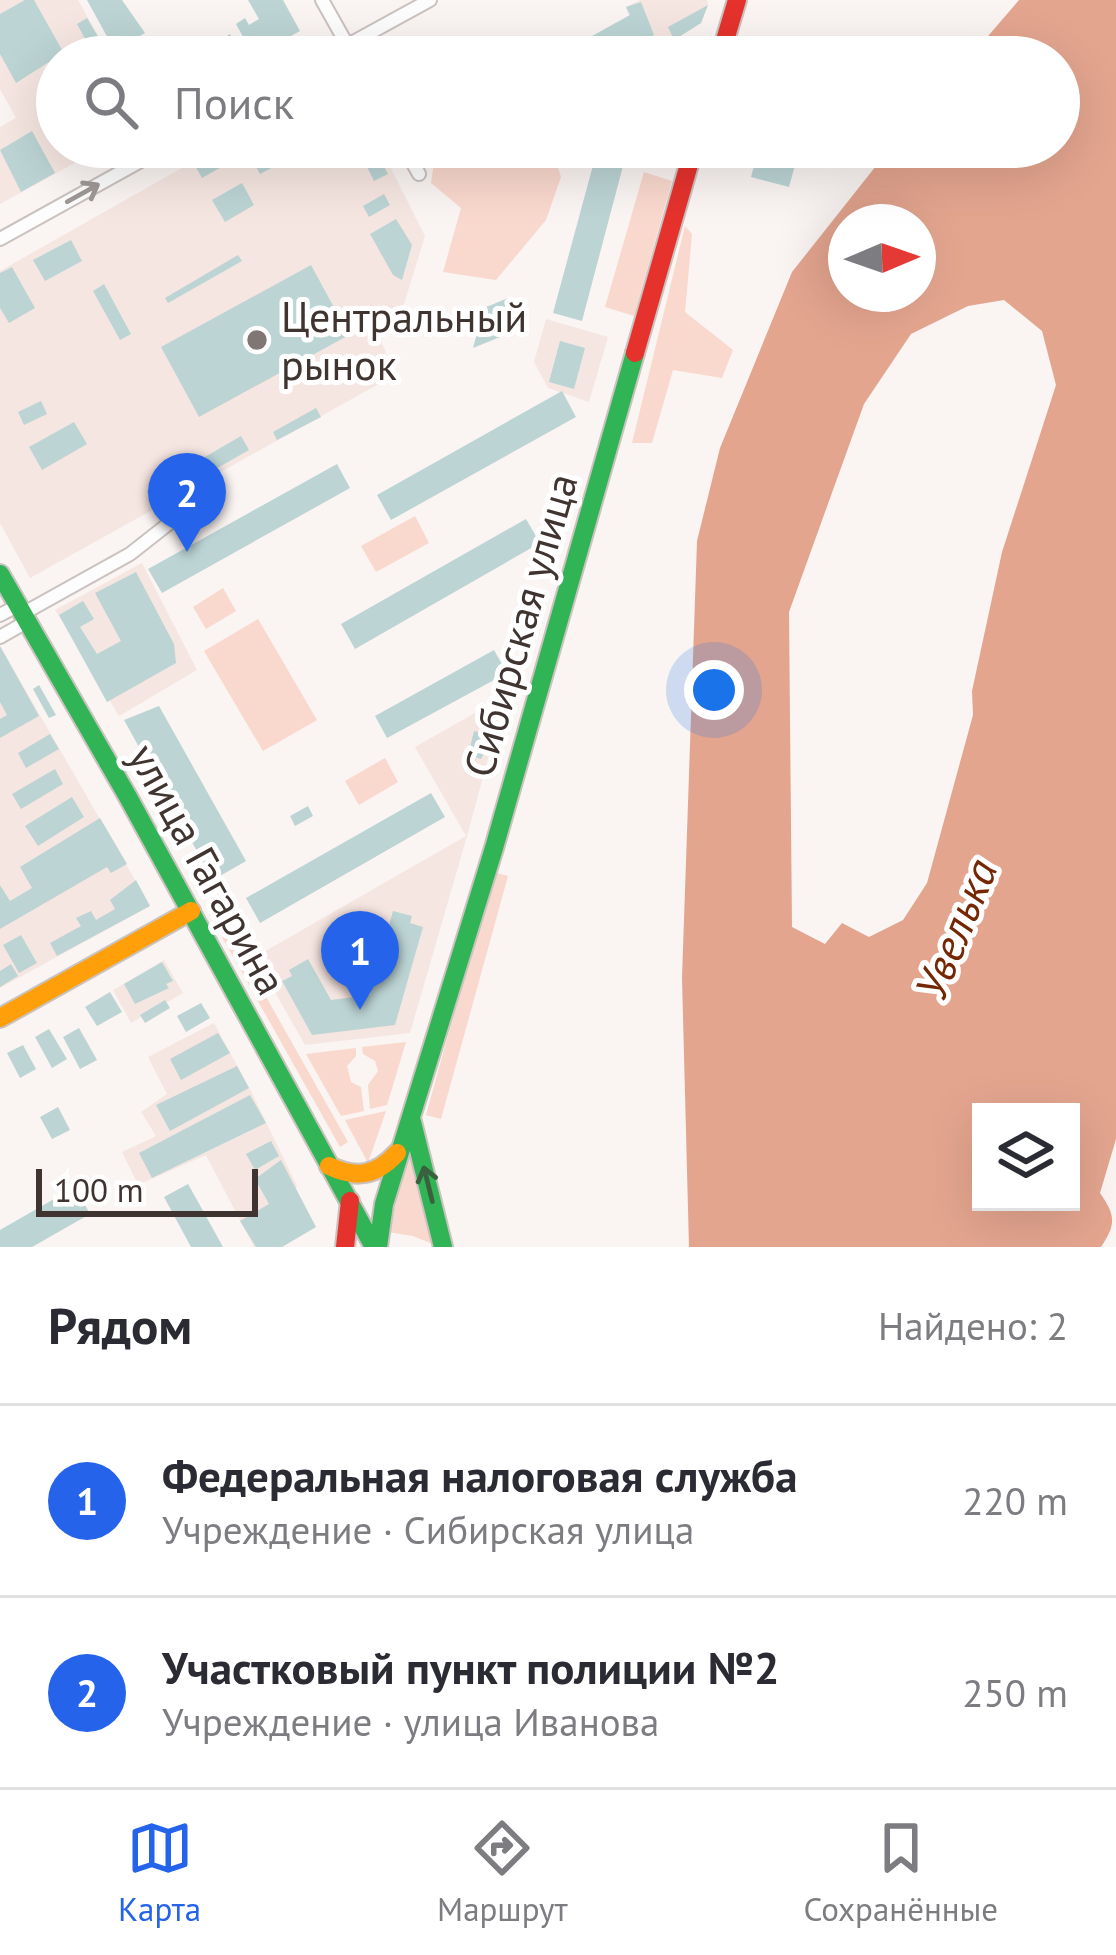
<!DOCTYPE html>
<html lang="ru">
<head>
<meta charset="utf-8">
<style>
  :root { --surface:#fff; --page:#f2f2f3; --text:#2b2b33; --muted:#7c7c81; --line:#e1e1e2; --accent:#2563eb }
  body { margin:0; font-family:"PT Sans",sans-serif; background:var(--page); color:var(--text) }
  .controls { position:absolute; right:36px; bottom:36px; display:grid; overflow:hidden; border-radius:0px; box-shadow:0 12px 48px #0002 }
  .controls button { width:108px; height:108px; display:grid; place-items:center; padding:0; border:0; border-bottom:3px solid var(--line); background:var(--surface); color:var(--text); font:60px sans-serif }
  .compass { position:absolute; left:828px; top:204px; width:108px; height:108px; border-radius:50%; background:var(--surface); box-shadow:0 12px 48px #0002; rotate:88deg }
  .scale { position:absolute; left:36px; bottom:30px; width:222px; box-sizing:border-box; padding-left:12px; border:6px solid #3f3430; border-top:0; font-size:33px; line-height:42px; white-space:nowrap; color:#3f3430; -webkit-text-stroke:9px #fff; paint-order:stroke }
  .you { position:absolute; left:714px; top:690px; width:42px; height:42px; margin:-30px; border:9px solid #fff; border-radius:50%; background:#1a73e8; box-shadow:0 0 0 18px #1a73e833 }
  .badge { display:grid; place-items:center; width:78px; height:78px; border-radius:50%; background:var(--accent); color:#fff; font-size:39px; font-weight:700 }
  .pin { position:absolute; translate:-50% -99px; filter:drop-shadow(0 3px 6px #0008) }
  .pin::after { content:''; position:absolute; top:63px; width:42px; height:36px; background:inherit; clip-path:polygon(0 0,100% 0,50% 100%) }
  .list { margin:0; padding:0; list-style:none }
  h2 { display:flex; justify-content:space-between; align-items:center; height:156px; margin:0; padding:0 48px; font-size:51px }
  h2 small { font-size:39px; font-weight:400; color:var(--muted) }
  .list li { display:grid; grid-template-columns:78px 1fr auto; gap:36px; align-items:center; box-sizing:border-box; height:192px; padding:0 48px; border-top:3px solid var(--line) }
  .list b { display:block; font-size:45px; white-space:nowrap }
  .list p { margin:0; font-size:39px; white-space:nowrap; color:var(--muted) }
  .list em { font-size:39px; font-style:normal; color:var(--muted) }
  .icon { flex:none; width:66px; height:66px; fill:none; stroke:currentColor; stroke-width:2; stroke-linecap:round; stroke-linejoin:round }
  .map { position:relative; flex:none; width:1116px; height:1247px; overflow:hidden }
  .search { position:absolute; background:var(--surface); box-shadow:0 12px 48px #0002; left:36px; right:36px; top:36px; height:132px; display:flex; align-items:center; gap:30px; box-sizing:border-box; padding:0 42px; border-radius:66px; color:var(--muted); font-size:45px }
  .sheet { height:540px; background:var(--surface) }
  nav { display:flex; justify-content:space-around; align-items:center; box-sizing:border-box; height:168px; border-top:3px solid var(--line); background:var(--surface); font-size:33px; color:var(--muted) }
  nav a { display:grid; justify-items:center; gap:6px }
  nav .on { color:var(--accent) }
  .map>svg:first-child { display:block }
</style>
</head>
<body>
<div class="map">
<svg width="1116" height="1247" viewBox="0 0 1116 1247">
  <rect width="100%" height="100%" fill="#faf4f2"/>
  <path fill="#f6e6e1" d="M0,0h78l32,57h-53v90h47l-104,57v-77l16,-9 -16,-29z
    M640,0h67l1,5 -7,18 -27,17 -4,17h-89l-7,-11 55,-30 -3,-9z
    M219,147h161l45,89 -21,68 -31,17 22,54 -365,203 -30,-55v-252z
    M546,319l62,18 -19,65 -41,-14 -14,-26z
    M142,563l55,107 -78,46 -64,-106z
    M3,651l147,255 -150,82v-336z
    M505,696l-38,140 -57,197 -105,12 -50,-88 211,-121 -51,-89z
    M164,960l19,33 -52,30 -18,-33z
    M214,1023l37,68 46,95 -3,4 22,37 -34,20h-28l-48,-92 -68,30 -16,-33 34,-16 -15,-24 26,-18 -19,-37z"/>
  <path fill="#f9d8cd" d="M450,147l102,2 9,28 -15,43 -50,60 -53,-8 18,-64 -30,-25 4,-27z
    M644,172l28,9 -38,135 -29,-9z
    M685,226l7,8 -7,78 48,38 -11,28 -49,-8 -21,73h-20z
    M415,516l14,27 -53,29 -15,-26z
    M223,588l13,23 -30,18 -13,-22z
    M258,619l59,101 -54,31 -59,-100z
    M385,758l13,24 -39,23 -14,-24z
    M493,872l15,4 -67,243 -15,-4z
    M230,933l118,209 -8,5 -118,-210z
    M406,1042l-19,63 -17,4 -2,-24 10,-14 -3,-10 -12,-7 -1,-7z
    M356,1048v8l-9,10 4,16 10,5 3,24 -23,5 -35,-62z
    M386,1111l-18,52 -23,-43z
    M407,1145l33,102 -27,-11 -31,-5z"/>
  <path fill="#e4a58f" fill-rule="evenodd" d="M1019,0h97v1139l-16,54c16,23 16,31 1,54h-412l-7,-269 15,-437 23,-93 72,-176 99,-125h168v-90h-89zM846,222h72v72h-72zM1004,300l38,31 14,54 -54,167 -30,139 1,24 -46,168 -24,37 -34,17 -27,-14 -17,21 -33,-17 -3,-315 75,-208 47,-70 57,-28zM981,1112h90v90h-90z"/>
  <path fill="#bcd4d4" d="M25,0h9l32,57h-9l-41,26 -16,-29v-40z
    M87,0h35l23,33 -30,18z
    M248,0h35l17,31 -18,10 2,3 -30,13 -18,-33 9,-6 4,7 10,-6z
    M641,2l13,33 -26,15 -5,-7 -23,14h-19l-7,-11 56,-31 -4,-8z
    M708,5l-7,18 -27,17 -6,-13z
    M87,18l13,22 -11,6 -12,-22z
    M230,34l13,23h-44l14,-8 -2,-3z
    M564,42l8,15h-33z
    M57,103v46l-19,-35z
    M32,131l23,42 -34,19 -21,-42z
    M219,147h92l-51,27 -12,-22 -46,26 -9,-16z
    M759,147h41l-11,40 -38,-10z
    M376,152l12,22 -14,7 -11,-22z
    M595,158l28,8 -41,155 -29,-8z
    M242,183l12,22 -29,17 -13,-22z
    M384,194l6,11 -21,12 -6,-11z
    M396,219l16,26 -10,35 -9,-5 -23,-41z
    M71,240l11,21 -37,20 -12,-21z
    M238,255l4,6 -74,42 -3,-5z
    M311,265l38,70 -150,82 -38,-70z
    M12,267l23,41 -26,15 -9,-15v-35z
    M104,284l27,50 -11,6 -27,-49z
    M508,298l12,31 -47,19 11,-40z
    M560,341l25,7 -11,41 -25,-7z
    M562,391l14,26 -185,103 -14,-25z
    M41,401l6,13 -23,11 -6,-13z
    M316,408l5,9 -44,23 -4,-8z
    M74,422l13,22 -45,26 -13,-23z
    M241,436l8,14 -51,29 -7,-14z
    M337,464l13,24 -188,105 -14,-24z
    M176,474l6,11 -29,17 -6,-11z
    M526,519l14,24 -185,106 -14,-25z
    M136,572l38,72 2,19 -69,39 -48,-87 24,-14 11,18 -14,8 17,27 24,-13 -26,-48z
    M0,646l39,70 -39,22v-19l7,-4 -7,-13z
    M494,650l13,23 -120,65 -12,-22z
    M39,685l17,30 -7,3 -16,-29z
    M159,706l87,155 -33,19 -89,-160z
    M474,731l13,3 4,6 -10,19 -13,-4z
    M50,734l9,15 -33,19 -8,-15z
    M55,769l8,15 -42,25 -9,-15z
    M431,793l14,24 -185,106 -14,-25z
    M72,797l12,20 -46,29 -13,-20z
    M308,806l5,10 -18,10 -5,-10z
    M100,818l27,46 -16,9 -4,-6 -107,62v-44l10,16 22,-13 -12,-21z
    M136,880l14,26 -93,50 -7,-13 31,-17 -5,-8 15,-7 5,9 19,-11 -5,-9z
    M393,911l19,5 -2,7 13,4 -28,98 -83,10 -30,-54 10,-5 -3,-6 19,-11 23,41 39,-5z
    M360,916l7,13 -34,19 -7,-13z
    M21,935l16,28 -18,10 -16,-28z
    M162,962l11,19 -7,3 3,4 -34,16 -11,-20z
    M11,964l7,12 -18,11v-16z
    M110,992l12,20 -25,14 -12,-19z
    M165,1000l5,8 -25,15 -5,-8z
    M201,1003l9,15 -24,14 -9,-16z
    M79,1028l18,32 -17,9 -17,-32z
    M49,1029l18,30 -15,9 -17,-31z
    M218,1033l12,20 -49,27 -11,-21z
    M23,1045l13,24 -16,9 -13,-25z
    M237,1066l12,22 -79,43 -14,-26z
    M250,1095l16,28 -114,55 -13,-25z
    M58,1107l12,23 -18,9 -12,-22z
    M271,1141l8,15 -24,14 -9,-16z
    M281,1160l35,67 -34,20h-26l-16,-26 29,-17 -14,-25z
    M188,1184l9,16 26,47h-32l-27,-50z
    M75,1187l15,27 -58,33h-32v-17z"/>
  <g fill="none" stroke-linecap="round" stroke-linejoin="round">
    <defs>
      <path id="street" d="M322,0l32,57
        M326,57l104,-57
        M404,147l15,27
        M0,239l166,-92
        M24,613l106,-59 42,-33
        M0,615l19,-10
        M0,637l28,-16"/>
      <path id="fast" d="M0,574l128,223 246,450
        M412,1122l31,125
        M378,1247l6,-43 110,-356 141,-495"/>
      <path id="slow" d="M0,1018l191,-107
        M329,1166c27,13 47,10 68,-13"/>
      <path id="jam" d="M720,57l17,-57
        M635,353l59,-206
        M345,1247l5,-46"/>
    </defs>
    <use href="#street" stroke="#cac2bf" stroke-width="16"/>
    <use href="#fast" stroke="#cac2bf" stroke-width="22"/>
    <use href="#slow" stroke="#cac2bf" stroke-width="22"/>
    <use href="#jam" stroke="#cac2bf" stroke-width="22"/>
    <use href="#street" stroke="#fefdfd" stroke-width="12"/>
    <use href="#fast" stroke="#30b455" stroke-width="18"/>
    <use href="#slow" stroke="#ff9f0a" stroke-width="18"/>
    <use href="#jam" stroke="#e5322d" stroke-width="18"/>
  </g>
  <defs><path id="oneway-shaft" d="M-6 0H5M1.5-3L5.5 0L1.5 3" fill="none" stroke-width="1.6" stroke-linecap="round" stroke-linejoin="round" transform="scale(3)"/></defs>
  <use stroke="#9e9896" href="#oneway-shaft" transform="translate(83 193) rotate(-29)"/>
  <use stroke="#3a613d" href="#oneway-shaft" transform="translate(428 1184) rotate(-104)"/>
  <circle fill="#807774" stroke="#fff" stroke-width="4.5" cx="257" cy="340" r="12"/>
  <g text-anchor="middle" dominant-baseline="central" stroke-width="10" stroke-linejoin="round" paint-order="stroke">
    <g font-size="42" fill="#3f3430" stroke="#fff" text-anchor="start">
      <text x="281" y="316">Центральный<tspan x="281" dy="48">рынок</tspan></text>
    </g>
    <g font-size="42" fill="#3f3430" stroke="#fff">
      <text transform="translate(520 625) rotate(-74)">Сибирская улица</text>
      <text transform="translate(208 869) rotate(61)">улица Гагарина</text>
    </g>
    <g font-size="45" font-style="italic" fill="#752602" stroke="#fff">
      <text transform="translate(955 929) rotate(-68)">Увелька</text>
    </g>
  </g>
</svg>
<div class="controls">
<button><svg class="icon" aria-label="layers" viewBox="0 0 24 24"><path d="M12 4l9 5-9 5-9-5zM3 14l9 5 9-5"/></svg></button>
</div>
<svg class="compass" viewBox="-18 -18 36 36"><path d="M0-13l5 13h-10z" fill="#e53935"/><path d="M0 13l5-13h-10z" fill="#7c7c81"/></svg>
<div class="scale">100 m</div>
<div class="you"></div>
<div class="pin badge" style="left:360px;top:1010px">1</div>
<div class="pin badge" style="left:187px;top:552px">2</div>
<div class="search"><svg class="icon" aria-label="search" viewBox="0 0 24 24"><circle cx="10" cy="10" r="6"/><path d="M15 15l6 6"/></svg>Поиск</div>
</div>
<section class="sheet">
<h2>Рядом<small>Найдено: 2</small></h2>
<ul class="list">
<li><span class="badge">1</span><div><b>Федеральная налоговая служба</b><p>Учреждение · Сибирская улица</p></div><em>220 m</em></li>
<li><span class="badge">2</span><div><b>Участковый пункт полиции №2</b><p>Учреждение · улица Иванова</p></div><em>250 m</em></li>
</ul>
</section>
<nav>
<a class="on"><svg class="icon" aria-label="map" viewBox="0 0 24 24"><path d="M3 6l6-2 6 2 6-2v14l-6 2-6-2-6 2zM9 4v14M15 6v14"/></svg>Карта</a>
<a><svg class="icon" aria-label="directions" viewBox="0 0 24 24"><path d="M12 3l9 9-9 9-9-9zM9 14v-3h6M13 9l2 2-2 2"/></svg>Маршрут</a>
<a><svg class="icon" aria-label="saved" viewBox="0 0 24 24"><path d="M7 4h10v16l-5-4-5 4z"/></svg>Сохранённые</a>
</nav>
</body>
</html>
